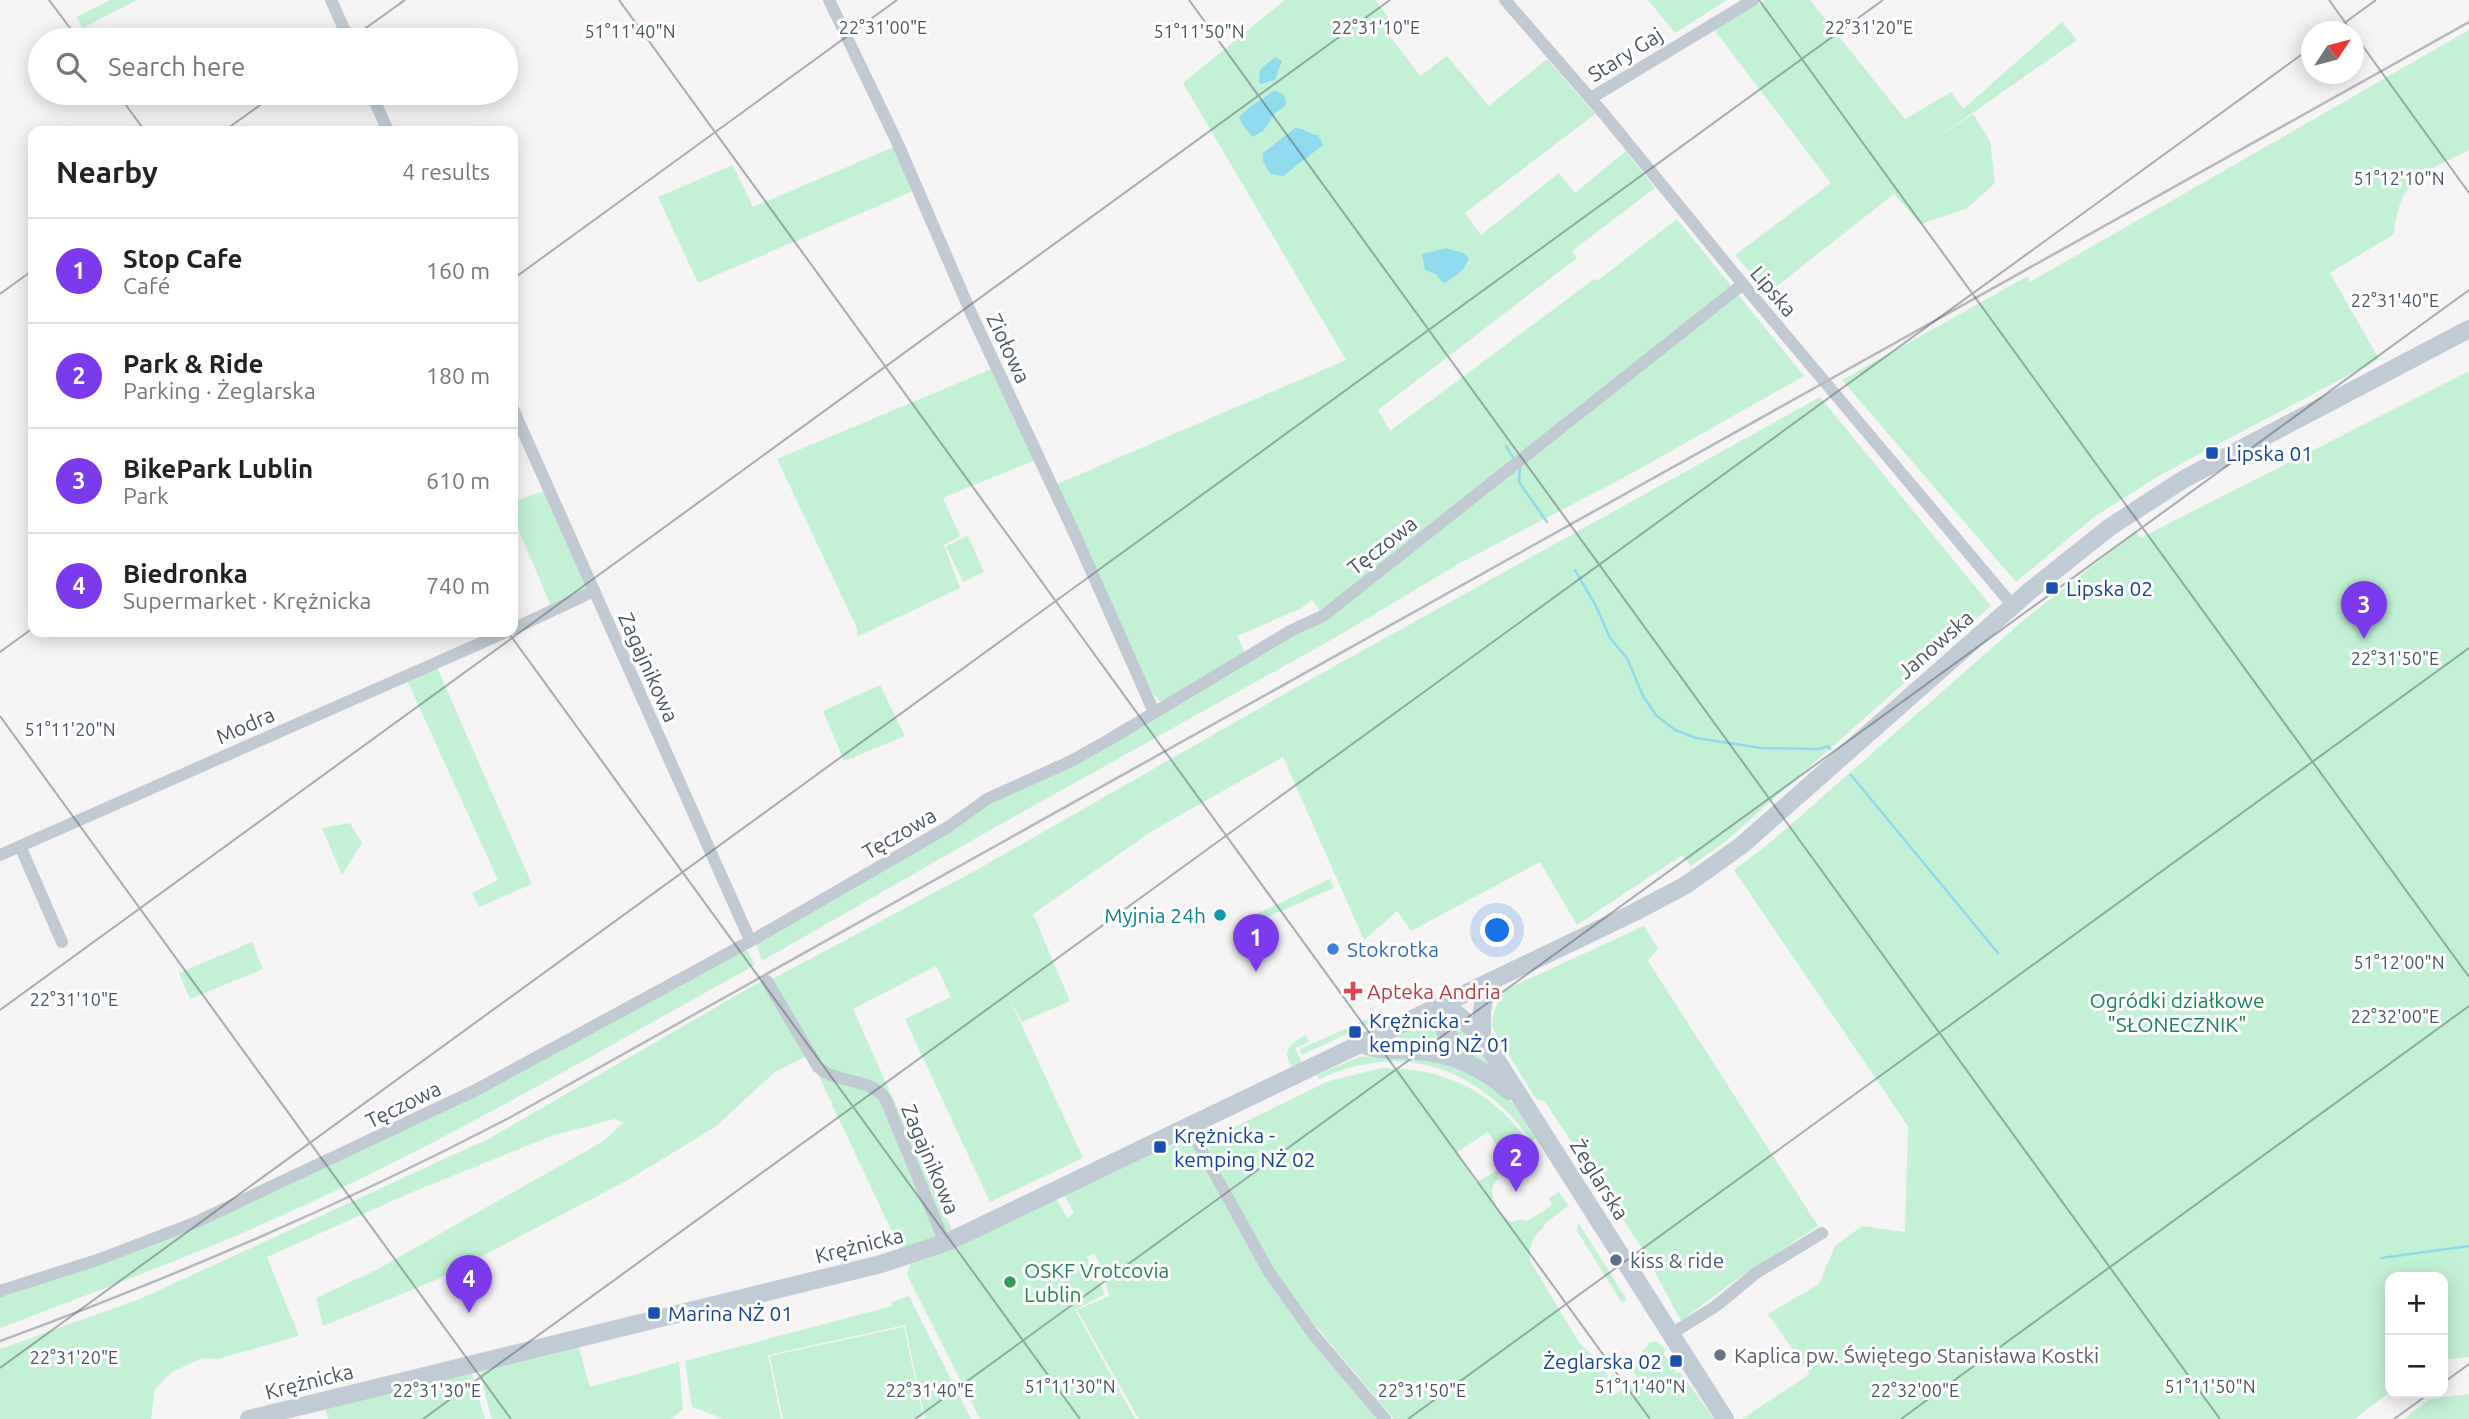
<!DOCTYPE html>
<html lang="en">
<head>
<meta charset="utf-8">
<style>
  :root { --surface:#fff; --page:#f2f2f2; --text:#222; --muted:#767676; --line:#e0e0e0; --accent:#7c3aed }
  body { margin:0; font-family:Ubuntu,sans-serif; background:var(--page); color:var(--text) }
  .controls { position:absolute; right:21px; bottom:21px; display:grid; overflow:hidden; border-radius:14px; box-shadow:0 4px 18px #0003 }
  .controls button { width:63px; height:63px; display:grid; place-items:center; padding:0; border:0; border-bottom:2px solid var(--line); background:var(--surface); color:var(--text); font:35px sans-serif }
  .compass { position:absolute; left:2301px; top:21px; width:63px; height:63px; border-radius:50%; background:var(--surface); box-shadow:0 4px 18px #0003; rotate:54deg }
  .you { position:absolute; left:1498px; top:931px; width:24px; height:24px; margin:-18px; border:5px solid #fff; border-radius:50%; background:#1a73e8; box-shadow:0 0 0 10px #1a73e833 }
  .badge { display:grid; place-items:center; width:46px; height:46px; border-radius:50%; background:var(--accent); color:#fff; font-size:23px; font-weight:700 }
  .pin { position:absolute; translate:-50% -58px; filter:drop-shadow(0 2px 4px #0008) }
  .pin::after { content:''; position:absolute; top:37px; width:24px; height:21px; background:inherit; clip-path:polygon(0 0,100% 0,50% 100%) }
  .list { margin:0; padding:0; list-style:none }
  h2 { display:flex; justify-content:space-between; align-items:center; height:91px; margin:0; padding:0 28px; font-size:30px }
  h2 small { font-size:23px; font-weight:400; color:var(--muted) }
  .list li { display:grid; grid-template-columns:46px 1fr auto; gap:21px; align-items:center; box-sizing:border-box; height:105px; padding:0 28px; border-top:2px solid var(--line) }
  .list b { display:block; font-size:26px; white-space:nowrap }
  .list p { margin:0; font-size:23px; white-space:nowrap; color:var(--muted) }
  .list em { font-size:23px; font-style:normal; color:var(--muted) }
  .icon { flex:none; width:38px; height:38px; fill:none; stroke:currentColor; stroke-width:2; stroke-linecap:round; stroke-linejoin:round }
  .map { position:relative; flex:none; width:2469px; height:1419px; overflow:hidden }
  .search { position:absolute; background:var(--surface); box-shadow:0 4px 18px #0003; left:28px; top:28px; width:490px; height:77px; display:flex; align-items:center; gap:18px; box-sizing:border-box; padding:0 24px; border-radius:38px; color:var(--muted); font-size:26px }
  .panel { position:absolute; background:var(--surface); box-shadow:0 4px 18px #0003; left:28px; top:126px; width:490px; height:511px; border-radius:14px }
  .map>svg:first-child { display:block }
</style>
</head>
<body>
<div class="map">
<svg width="2469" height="1419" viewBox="0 0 2469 1419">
  <rect width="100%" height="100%" fill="#f5f3f3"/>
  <path fill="#c3f1d5" d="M110,0h27l-54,28 -7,-11z
    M1285,0h90l21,27 -8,6 32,43 27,-20 42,50 58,-47 48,55 -130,99 16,22 78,-62 16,20 51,-42 29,37 -83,63 5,7 -199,152 12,21 204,-152 3,2 80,-62 127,157 -179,101 -165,86 -122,73 -346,193 -230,132 -7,-20 234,-139 336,-184 -13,-18 -12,9 -63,27 9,18 -85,49 -9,-11 -97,-207 291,-125 -163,-277z
    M1648,0h79l-52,33z
    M1766,0h44l95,119 46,-27 12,17 99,-87 15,18 -145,101 41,-27 17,27 5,42 -29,26 -45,15 -27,-30 -126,99 -33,-38 96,-72 -119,-156z
    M2469,30v120c-47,24 -68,25 -75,84l-64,39 49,86 -219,116 -66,42 -78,65 -174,-202 186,-104 2,6z
    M896,146l17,45 -215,92 -40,-86 75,-32 20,42z
    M994,368l43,91 -94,39 17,38 -16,9 16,43 -103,49v-9l-80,-169z
    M2469,371v986l-26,3v-83h-53v115l-36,27h-612l68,-45 -42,-60 51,-30 16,-38 27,-20 43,6 3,-106 -174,-256 37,-28 254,-223 111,-87 5,6 13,-7z
    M1820,397l171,209 -265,235 -35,25 -9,-11 -105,70 -37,-63 -129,69 -14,-20 -33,29 -81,-183 -131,74 -119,83 37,87 -48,21 -13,-24 74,160 -93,44 -85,-183 46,-22 -15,-31 -83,43 99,221 -51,21 -92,-196 -34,17 -60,55 -87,53 -192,100 -113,46 -7,-28 60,-28 226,-128 21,-19 -8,-4 -61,16 -144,58 -143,64 32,79 -81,23 -16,-1 -30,14 -17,17 -4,30h-151v-70l140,-50 350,-161 273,-158 4,2 213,-114 306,-175z
    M547,490l41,94 -3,7 -33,17 -39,-91v-15z
    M968,536l16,36 -21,10 -17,-36z
    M436,665l96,219 -53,23 -7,-14 26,-13 -92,-202z
    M880,685l25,51 -61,25 -21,-50z
    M350,823l12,20 -20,32 -20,-47z
    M1330,879l4,9 -76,33 -8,-4z
    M1644,926l14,23 -10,12 170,265 -84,55 -53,40 -39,-73 -97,-146 -9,-3 -44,-72c1,-16 5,-25 15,-38z
    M252,942l11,27 -73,30 -11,-26z
    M745,946l10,19c-138,76 -273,156 -416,224 -110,53 -225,96 -339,139v-34l195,-68z
    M1451,1016l15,11 31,45 -5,1 -25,-21 -18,-27z
    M1370,1018l2,4 -70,33 -2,-6z
    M1434,1018l7,16 17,20 -75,-12z
    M1306,1035l3,7 -14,6 8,17 -11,1c-12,-15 0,-24 14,-31z
    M1404,1054l56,13 39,23 20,19 19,28 -6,4c-54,-73 -127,-101 -213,-62l-2,-4 42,-18z
    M1381,1068c64,0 111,22 148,75l-24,15 -17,-26 -31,20 19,31 57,-34v4l-36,23 1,3c-14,13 0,35 13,43l12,-3 3,3 26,-17 -3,-7 10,-6 9,14 -25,19 1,2c-11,9 -16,20 -14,34l50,83 22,20 6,14 7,-4 -1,7 -9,5 6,10 28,-16 -6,-10 -8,2 -5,-3 -2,-6 12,-6 6,9 10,-6 -5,-9 7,-5 -1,-3 9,-2 10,9 -3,3 14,21 3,-2 34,47h-320l-96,-114 -28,-42 -62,-116 6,-10 115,-56z
    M1183,1138l7,1 76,136 111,144h-238l-62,-109 32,-14 -7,-29 -8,-14 -7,4 18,37 -30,16 60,109h-155l-73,-144 3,-11 145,-68 12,22 7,-5 -11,-20 61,-26 37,-18 2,2z
    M1578,1222l49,78 -5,3 -45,-72z
    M909,1296l62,123h-49l3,-1 -20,-93 -137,30 13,64h-57l-32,-12 -7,-46 207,-55 -1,-4z
    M904,1327l19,90 -12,2h-128l-13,-63z
    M569,1344l10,4 11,39 89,-25 4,47 -12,10h-179l-12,-44 6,-9z
    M471,1370l14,49h-157l-3,-12z
    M2469,1394v25h-65l26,-20z"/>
  <path fill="#90daee" d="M1275,57l7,4 -7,19 -14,4 -2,-3 1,-11z
    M1275,90l9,5 2,6 -1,5 -10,7 -12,18 -11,6 -9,-12 -4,-8 11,-10z
    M1295,128c11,0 15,7 23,7l5,10 -40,31 -13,-2 -7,-13v-8z
    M1446,248l17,5 6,5 -6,12 -18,13 -3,-1 -6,-8 -11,-4 -3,-16z"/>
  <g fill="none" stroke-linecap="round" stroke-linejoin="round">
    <path stroke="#90daee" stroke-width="2.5" d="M1506,446l8,13
      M1520,467l-1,15 28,40
      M1575,570l21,36 14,32 17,20 16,38 13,19 19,15 21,8 65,10 58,1 9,-3 2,3
      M1851,775l147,178
      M2381,1258l88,-12"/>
    <path stroke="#c1cad2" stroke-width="12" d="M331,0l18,40
      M829,0l69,144 73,169 106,226 77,173
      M1505,0l99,114 147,180 262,312
      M371,93l17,38
      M1591,98l162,-98
      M513,409l237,531
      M513,629l81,-38
      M20,846l42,96
      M0,855l506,-223
      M767,981l51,86c19,17 50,10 67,31l60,145
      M1189,1127l80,145 44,62 72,85
      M0,1291l100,-32 94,-36 282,-133 282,-153 190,-110 39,-28 84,-38 36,-20 185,-111 31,-14 420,-332
      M1671,1334l45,-28 40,-33 66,-40"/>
    <path stroke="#c1cbd6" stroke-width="18" d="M1441,1006l17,9 24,22 243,382
      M1441,1006l3,23 23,33
      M1482,1037v-26l5,-27
      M1362,1044c17,8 36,5 54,7 36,2 66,16 93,40
      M249,1419l632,-155 69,-23 685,-329 51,-27 56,-40 290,-256 78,-62 74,-48 285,-150"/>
    <path stroke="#b5b8bd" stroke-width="2.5" d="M0,1341c175,-64 344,-137 509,-223l1960,-1096"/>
  </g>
  <path fill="none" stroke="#4a5661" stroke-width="2" stroke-opacity="0.45" d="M49,0l30,40M619,0l1031,1419M1189,0l1031,1419M1759,0l710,977M2329,0l23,32M2332,32l44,-32M2354,34l115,159M349,40l56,-40M117,93l28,38M224,131l53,-38M513,279l384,-279M0,294l33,-24M508,632l572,787M0,652l33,-24M0,716l511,703M0,1010l1390,-1010M0,1368l1883,-1368M2443,1383l26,-19M423,1419l1889,-1372M915,1419l1554,-1129M1408,1419l1061,-771M1901,1419l568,-413M2394,1419l36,-26"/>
  <g fill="#1a4fb4" stroke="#fff" stroke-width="2.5">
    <rect x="2205" y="446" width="14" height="14" rx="3.5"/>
    <rect x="2045" y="581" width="14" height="14" rx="3.5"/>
    <rect x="1348" y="1025" width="14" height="14" rx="3.5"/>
    <rect x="1153" y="1140" width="14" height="14" rx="3.5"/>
    <rect x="647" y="1306" width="14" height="14" rx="3.5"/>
    <rect x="1669" y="1354" width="14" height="14" rx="3.5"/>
  </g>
  <circle fill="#0f9aa8" stroke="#fff" stroke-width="2.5" cx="1220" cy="915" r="7"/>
  <circle fill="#3f7fe0" stroke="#fff" stroke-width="2.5" cx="1333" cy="949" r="7"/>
  <path fill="#e0444e" stroke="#fff" stroke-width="2.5" d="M1349.5 980.5h7v7h7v7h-7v7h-7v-7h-7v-7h7z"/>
  <circle fill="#5c6f8a" stroke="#fff" stroke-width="2.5" cx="1616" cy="1260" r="7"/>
  <circle fill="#2e9e5b" stroke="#fff" stroke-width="2.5" cx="1010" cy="1282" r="7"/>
  <circle fill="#6b7280" stroke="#fff" stroke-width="2.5" cx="1720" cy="1355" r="7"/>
  <g text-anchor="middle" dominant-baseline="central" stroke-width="6" stroke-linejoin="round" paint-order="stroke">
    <g font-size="21" fill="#4a5661" stroke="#fff">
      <text transform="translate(1625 54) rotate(-32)">Stary Gaj</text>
      <text transform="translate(1774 291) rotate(50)">Lipska</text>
      <text transform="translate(1009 348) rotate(65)">Ziołowa</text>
      <text transform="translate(1382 545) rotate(-38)">Tęczowa</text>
      <text transform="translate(1935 644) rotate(-41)">Janowska</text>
      <text transform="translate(649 667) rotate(66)">Zagajnikowa</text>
      <text transform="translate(245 725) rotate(-24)">Modra</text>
      <text transform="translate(899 833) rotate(-30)">Tęczowa</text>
      <text transform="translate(403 1104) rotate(-26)">Tęczowa</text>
      <text transform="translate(931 1159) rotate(67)">Zagajnikowa</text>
      <text transform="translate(1600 1179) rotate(58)">Żeglarska</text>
      <text transform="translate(859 1245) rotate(-14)">Krężnicka</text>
      <text transform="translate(309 1381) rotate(-14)">Krężnicka</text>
    </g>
    <g font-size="21" fill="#164399" stroke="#fff" text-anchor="start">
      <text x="2226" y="453">Lipska 01</text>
      <text x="2066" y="588">Lipska 02</text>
      <text x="1369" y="1020">Krężnicka -<tspan x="1369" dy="24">kemping NŻ 01</tspan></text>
      <text x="1174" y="1135">Krężnicka -<tspan x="1174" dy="24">kemping NŻ 02</tspan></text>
      <text x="668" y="1313">Marina NŻ 01</text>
      <text x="1662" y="1361" text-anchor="end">Żeglarska 02</text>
    </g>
    <g font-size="21" fill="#0d838f" stroke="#fff" text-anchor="end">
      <text x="1206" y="915">Myjnia 24h</text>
    </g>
    <g font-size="21" fill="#366cbe" stroke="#fff" text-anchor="start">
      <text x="1347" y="949">Stokrotka</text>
    </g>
    <g font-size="21" fill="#be3a42" stroke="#fff" text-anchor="start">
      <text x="1367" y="991">Apteka Andria</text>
    </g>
    <g font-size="21" fill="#17864f" stroke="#fff">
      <text x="2177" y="1000">Ogródki działkowe<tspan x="2177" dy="24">"SŁONECZNIK"</tspan></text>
    </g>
    <g font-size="21" fill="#4e5e75" stroke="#fff" text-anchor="start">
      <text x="1630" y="1260">kiss &amp; ride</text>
    </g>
    <g font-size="21" fill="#27864d" stroke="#fff" text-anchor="start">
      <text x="1024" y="1270">OSKF Vrotcovia<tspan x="1024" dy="24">Lublin</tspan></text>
    </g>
    <g font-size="21" fill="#5b616d" stroke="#fff" text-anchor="start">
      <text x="1734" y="1355">Kaplica pw. Świętego Stanisława Kostki</text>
    </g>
  </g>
  <g font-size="18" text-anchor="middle" fill="#4a5661" stroke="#fff" stroke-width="6" stroke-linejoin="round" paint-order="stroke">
    <text x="1376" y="34">22°31'10"E</text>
    <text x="883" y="34">22°31'00"E</text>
    <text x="1869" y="34">22°31'20"E</text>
    <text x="630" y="38">51°11'40"N</text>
    <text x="1199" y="38">51°11'50"N</text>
    <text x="2399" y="185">51°12'10"N</text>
    <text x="2395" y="307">22°31'40"E</text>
    <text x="2395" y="665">22°31'50"E</text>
    <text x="70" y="736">51°11'20"N</text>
    <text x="2399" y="969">51°12'00"N</text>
    <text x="74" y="1006">22°31'10"E</text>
    <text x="2395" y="1023">22°32'00"E</text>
    <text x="74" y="1364">22°31'20"E</text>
    <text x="1070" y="1393">51°11'30"N</text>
    <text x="1640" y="1393">51°11'40"N</text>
    <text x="2210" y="1393">51°11'50"N</text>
    <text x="437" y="1397">22°31'30"E</text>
    <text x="930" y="1397">22°31'40"E</text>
    <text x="1422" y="1397">22°31'50"E</text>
    <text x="1915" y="1397">22°32'00"E</text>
  </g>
</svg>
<div class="controls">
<button>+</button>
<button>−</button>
</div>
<svg class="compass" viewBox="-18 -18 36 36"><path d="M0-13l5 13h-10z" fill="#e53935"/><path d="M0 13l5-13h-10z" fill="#767676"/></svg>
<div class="you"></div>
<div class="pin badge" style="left:1256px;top:972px">1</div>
<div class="pin badge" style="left:1516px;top:1192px">2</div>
<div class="pin badge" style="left:2364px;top:639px">3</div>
<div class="pin badge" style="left:469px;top:1313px">4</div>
<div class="search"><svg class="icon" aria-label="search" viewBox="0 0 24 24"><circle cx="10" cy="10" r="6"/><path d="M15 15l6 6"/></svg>Search here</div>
<section class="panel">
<h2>Nearby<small>4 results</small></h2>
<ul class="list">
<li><span class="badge">1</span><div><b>Stop Cafe</b><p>Café</p></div><em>160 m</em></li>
<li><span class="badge">2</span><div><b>Park &amp; Ride</b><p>Parking · Żeglarska</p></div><em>180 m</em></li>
<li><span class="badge">3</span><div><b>BikePark Lublin</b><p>Park</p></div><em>610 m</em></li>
<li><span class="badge">4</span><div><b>Biedronka</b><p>Supermarket · Krężnicka</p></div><em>740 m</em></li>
</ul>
</section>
</div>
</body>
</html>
